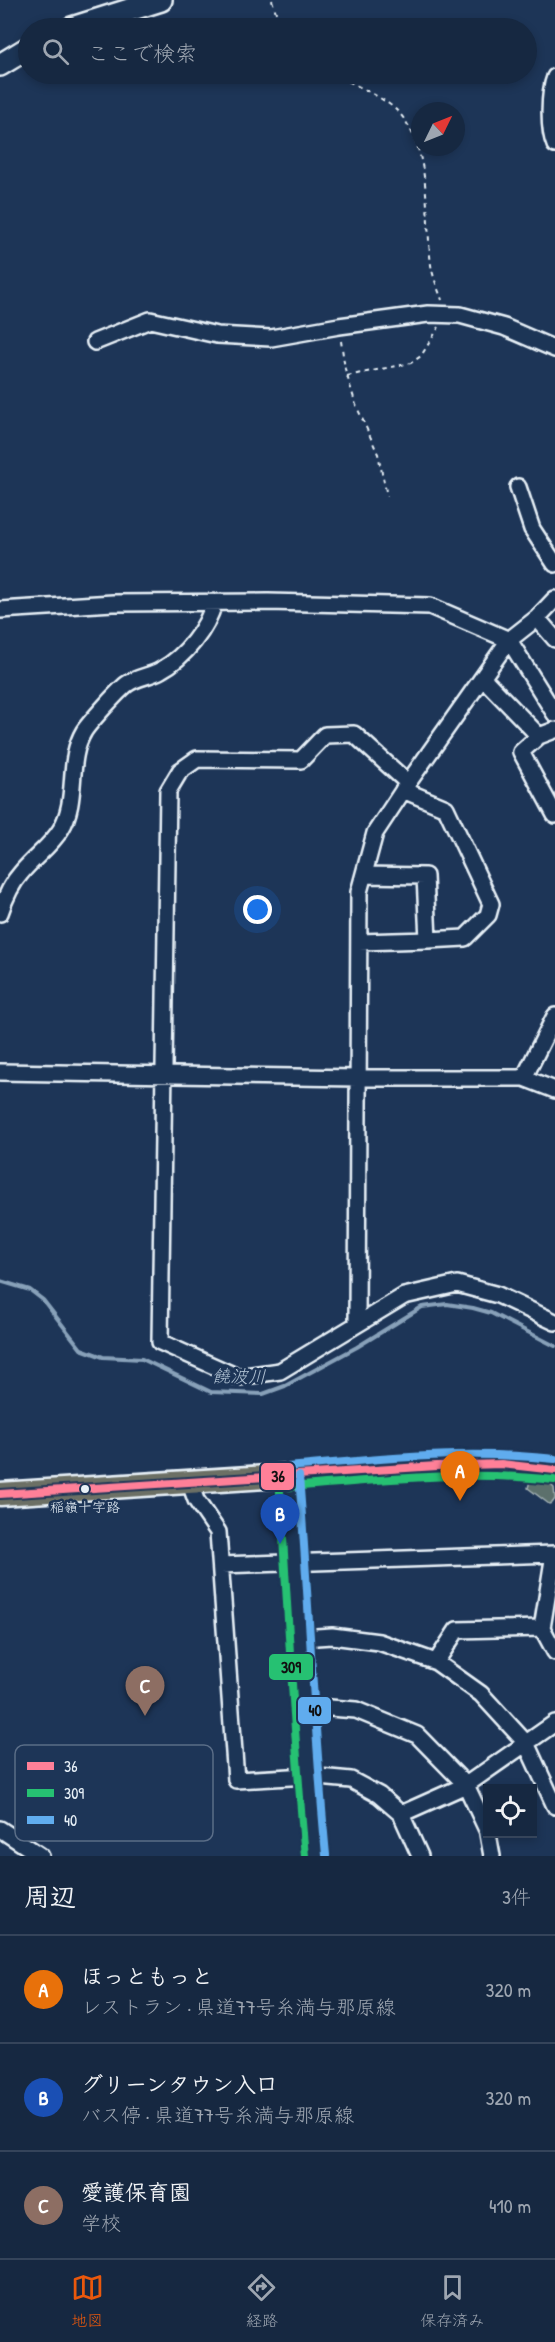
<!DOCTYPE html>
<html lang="ja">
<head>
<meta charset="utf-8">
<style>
  :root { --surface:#162841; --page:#23344c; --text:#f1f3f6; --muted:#9ea6b1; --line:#35445a; --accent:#ea580c }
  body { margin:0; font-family:"Patrick Hand","Klee One",sans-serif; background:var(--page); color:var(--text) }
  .controls { position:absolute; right:18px; bottom:18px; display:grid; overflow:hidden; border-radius:0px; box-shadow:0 3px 9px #0003 }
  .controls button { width:54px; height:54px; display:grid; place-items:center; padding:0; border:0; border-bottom:2px solid var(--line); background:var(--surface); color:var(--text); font:30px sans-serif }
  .compass { position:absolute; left:411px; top:102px; width:54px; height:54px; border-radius:50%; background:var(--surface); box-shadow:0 3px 9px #0003; rotate:47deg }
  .you { position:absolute; left:258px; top:910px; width:21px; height:21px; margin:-15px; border:4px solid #fff; border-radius:50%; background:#1a73e8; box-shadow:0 0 0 9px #1a73e833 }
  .badge { display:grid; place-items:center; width:39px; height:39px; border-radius:50%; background:var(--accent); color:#fff; font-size:20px; font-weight:700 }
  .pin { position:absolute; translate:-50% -50px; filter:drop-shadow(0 2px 3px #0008) }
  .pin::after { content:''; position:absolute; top:32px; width:21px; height:18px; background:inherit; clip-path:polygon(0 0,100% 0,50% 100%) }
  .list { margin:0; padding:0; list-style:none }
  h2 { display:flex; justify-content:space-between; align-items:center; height:78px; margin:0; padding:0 24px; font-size:26px }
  h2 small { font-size:20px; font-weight:400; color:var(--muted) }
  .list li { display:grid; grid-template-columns:39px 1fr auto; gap:18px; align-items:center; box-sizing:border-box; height:108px; padding:0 24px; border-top:2px solid var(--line) }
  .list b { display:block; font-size:22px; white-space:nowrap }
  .list p { margin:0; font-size:20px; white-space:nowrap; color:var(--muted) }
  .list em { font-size:20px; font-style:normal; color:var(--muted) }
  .icon { flex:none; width:33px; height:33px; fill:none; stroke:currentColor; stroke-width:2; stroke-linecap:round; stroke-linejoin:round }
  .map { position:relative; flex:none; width:555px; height:1856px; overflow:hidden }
  .search { position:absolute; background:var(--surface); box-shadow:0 3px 9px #0003; left:18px; right:18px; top:18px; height:66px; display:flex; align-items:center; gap:15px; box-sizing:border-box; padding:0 21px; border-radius:33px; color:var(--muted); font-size:22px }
  .sheet { height:402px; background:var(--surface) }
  nav { display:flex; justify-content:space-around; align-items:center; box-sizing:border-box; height:84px; border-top:2px solid var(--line); background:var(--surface); font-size:16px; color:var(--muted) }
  nav a { display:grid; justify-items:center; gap:3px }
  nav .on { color:var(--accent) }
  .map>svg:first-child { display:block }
</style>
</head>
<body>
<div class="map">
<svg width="555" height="1856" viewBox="0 0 555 1856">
  <defs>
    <pattern id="grass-tufts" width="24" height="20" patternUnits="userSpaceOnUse" patternTransform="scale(1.5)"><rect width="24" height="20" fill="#5b706c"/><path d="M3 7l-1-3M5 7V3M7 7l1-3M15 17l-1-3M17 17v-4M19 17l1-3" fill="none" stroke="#738582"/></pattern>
  </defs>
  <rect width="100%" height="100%" fill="#1d3557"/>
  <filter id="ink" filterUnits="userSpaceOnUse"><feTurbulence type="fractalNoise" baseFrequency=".0167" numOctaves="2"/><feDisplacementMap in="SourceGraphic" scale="12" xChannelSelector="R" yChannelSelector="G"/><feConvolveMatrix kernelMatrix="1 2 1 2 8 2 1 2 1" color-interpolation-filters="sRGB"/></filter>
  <g filter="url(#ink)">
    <path fill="url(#grass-tufts)" stroke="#a2b0b2" stroke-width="1.5" d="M533,1480l15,2 6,6 1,11 -3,4 -3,1 -21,-16 2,-7z"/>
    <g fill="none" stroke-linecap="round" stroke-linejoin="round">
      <path stroke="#88a1b9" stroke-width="4" d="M0,1281l30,9 13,10 38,49 22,8 39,2 69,33 52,2 22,-8 72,-39 65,-40 25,-3 26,4 18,5 64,33"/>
      <defs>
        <path id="street" d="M555,77c-6,15 -7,53 0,68
          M95,342l55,-22 67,15 54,3 68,-12 89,-12 32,1 44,12 51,22
          M518,487l14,42 23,35
          M0,610l113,-7 155,-1 162,4 79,34 46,74
          M537,618l18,21
          M483,678l56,58
          M555,730l-16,6 -18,16 34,63
          M408,783l-54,-49 -29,1 -24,25 -104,-1 -17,12 -12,20 -8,551 78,35 42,-6 124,-75 53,-12 41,11 57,27
          M403,790l43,18 45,96 -3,11 -23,23 -37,2
          M0,913c5,-15 11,-29 21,-40 13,-16 30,-27 40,-44 18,-30 5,-68 23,-98 6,-9 34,-40 43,-47 10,-7 24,-8 34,-14 24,-13 46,-41 53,-67
          M359,942l69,-2 -3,-64 -61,-1
          M0,1072l357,6h167l31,12
          M524,1078l31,-62
          M357,1324l2,-432 16,-59 33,-50 101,-143 28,-22 18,-19
          M189,1481l7,19 22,32 18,248 72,-4 43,4 28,15 22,19 19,42
          M221,1565l333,-11 -12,74 13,24
          M301,1638l31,-2 47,6 57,20 45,32 45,49 29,63
          M436,1662l21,-32 85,-2
          M304,1706l52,4 61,25 49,50 22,47
          M401,1814l65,-29 89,-62
          M0,1829l41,27
          M488,1834l4,22"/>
        <path id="secondary" d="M72,28l89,-28
          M0,65l28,-17
          M289,1477l12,161 7,138 8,80"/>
        <path id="primary" d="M0,1494l437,-28 64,-2 54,6"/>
      </defs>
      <use href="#street" stroke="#e8f1f8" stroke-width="20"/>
      <use href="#secondary" stroke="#e8f1f8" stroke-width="26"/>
      <use href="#primary" stroke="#e8f1f8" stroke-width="27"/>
      <path stroke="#e8f1f8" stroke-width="2" stroke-dasharray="4.5 4.5" stroke-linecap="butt" d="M272,0l9,28
        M332,74c18,8 40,18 57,30 44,31 36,113 42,161 2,12 7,24 11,35
        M341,341l4,28 11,36 22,49 9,42
        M347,376l64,-13 10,-7 18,-29"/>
      <use href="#street" stroke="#1d3557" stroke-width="15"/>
      <use href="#secondary" stroke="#1d3557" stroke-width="21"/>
      <use href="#primary" stroke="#6c7065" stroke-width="22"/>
      <defs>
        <path id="bus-1" d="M0,1494l437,-28 64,-2 54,6"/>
        <path id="bus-2" d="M279,1478c9,126 14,252 26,378
          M290,1487c88,-7 175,-17 264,-7"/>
        <path id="bus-3" d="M288,1467c89,-8 177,-18 267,-8
          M299,1476c10,126 15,253 27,379"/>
      </defs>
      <use href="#bus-1" stroke="#1d3557" stroke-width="12"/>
      <use href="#bus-2" stroke="#1d3557" stroke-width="12"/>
      <use href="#bus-3" stroke="#1d3557" stroke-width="12"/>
      <use href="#bus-1" stroke="#ff8098" stroke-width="8"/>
      <use href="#bus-2" stroke="#26c172" stroke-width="8"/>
      <use href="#bus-3" stroke="#60acee" stroke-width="8"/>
    </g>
  </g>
  <circle fill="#e8f1f8" stroke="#1d3557" stroke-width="2" cx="85" cy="1489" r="5"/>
  <g text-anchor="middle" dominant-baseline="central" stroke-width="5" stroke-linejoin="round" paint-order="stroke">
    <g font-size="14" fill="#e8f1f8" stroke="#1d3557">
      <text x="85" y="1506">稲嶺十字路</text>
    </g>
    <g font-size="18" font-style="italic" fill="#b0c2d3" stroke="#1d3557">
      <text transform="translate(239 1376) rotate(1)">饒波川</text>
    </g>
  </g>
  <rect x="15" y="1745" width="198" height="96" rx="9" fill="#1d3557" stroke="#5a6d87" stroke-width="1.5"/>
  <rect x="27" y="1762" width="27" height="8" fill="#ff8098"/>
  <rect x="27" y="1789" width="27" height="8" fill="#26c172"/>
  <rect x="27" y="1816" width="27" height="8" fill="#60acee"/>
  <g font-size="16" fill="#e8f1f8">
    <text x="64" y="1772">36</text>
    <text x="64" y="1799">309</text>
    <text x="64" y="1826">40</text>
  </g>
  <g stroke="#1d3557" stroke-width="2">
    <rect x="260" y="1462" width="35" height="29" rx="6" fill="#ff8098"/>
    <rect x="268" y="1653" width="46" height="28" rx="6" fill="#26c172"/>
    <rect x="297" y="1696" width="35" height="29" rx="6" fill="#60acee"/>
  </g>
  <g font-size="16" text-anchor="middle" font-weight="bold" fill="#111">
    <text x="278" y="1482">36</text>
    <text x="291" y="1673">309</text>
    <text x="315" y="1716">40</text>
  </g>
</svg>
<div class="controls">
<button><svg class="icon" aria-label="locate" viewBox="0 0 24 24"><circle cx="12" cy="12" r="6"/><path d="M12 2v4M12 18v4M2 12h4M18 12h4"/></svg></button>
</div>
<svg class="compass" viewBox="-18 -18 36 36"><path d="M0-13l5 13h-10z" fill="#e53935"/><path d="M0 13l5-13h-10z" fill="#9ea6b1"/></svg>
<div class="you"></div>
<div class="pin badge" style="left:460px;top:1501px;background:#e8710a">A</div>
<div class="pin badge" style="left:280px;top:1544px;background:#1a4fb4">B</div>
<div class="pin badge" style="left:145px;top:1716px;background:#8d6e63">C</div>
<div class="search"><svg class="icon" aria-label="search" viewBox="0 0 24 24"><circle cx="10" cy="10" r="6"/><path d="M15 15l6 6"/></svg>ここで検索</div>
</div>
<section class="sheet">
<h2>周辺<small>3件</small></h2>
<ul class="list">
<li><span class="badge" style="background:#e8710a">A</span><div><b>ほっともっと</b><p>レストラン · 県道77号糸満与那原線</p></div><em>320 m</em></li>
<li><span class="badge" style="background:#1a4fb4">B</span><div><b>グリーンタウン入口</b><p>バス停 · 県道77号糸満与那原線</p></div><em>320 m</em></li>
<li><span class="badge" style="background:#8d6e63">C</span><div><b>愛護保育園</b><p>学校</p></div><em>410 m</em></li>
</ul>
</section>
<nav>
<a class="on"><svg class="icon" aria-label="map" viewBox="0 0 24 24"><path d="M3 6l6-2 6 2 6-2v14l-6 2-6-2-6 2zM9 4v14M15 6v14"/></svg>地図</a>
<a><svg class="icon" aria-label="directions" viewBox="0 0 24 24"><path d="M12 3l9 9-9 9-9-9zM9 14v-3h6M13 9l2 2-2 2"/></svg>経路</a>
<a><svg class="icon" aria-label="saved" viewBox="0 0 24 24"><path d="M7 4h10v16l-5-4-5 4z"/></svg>保存済み</a>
</nav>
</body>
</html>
